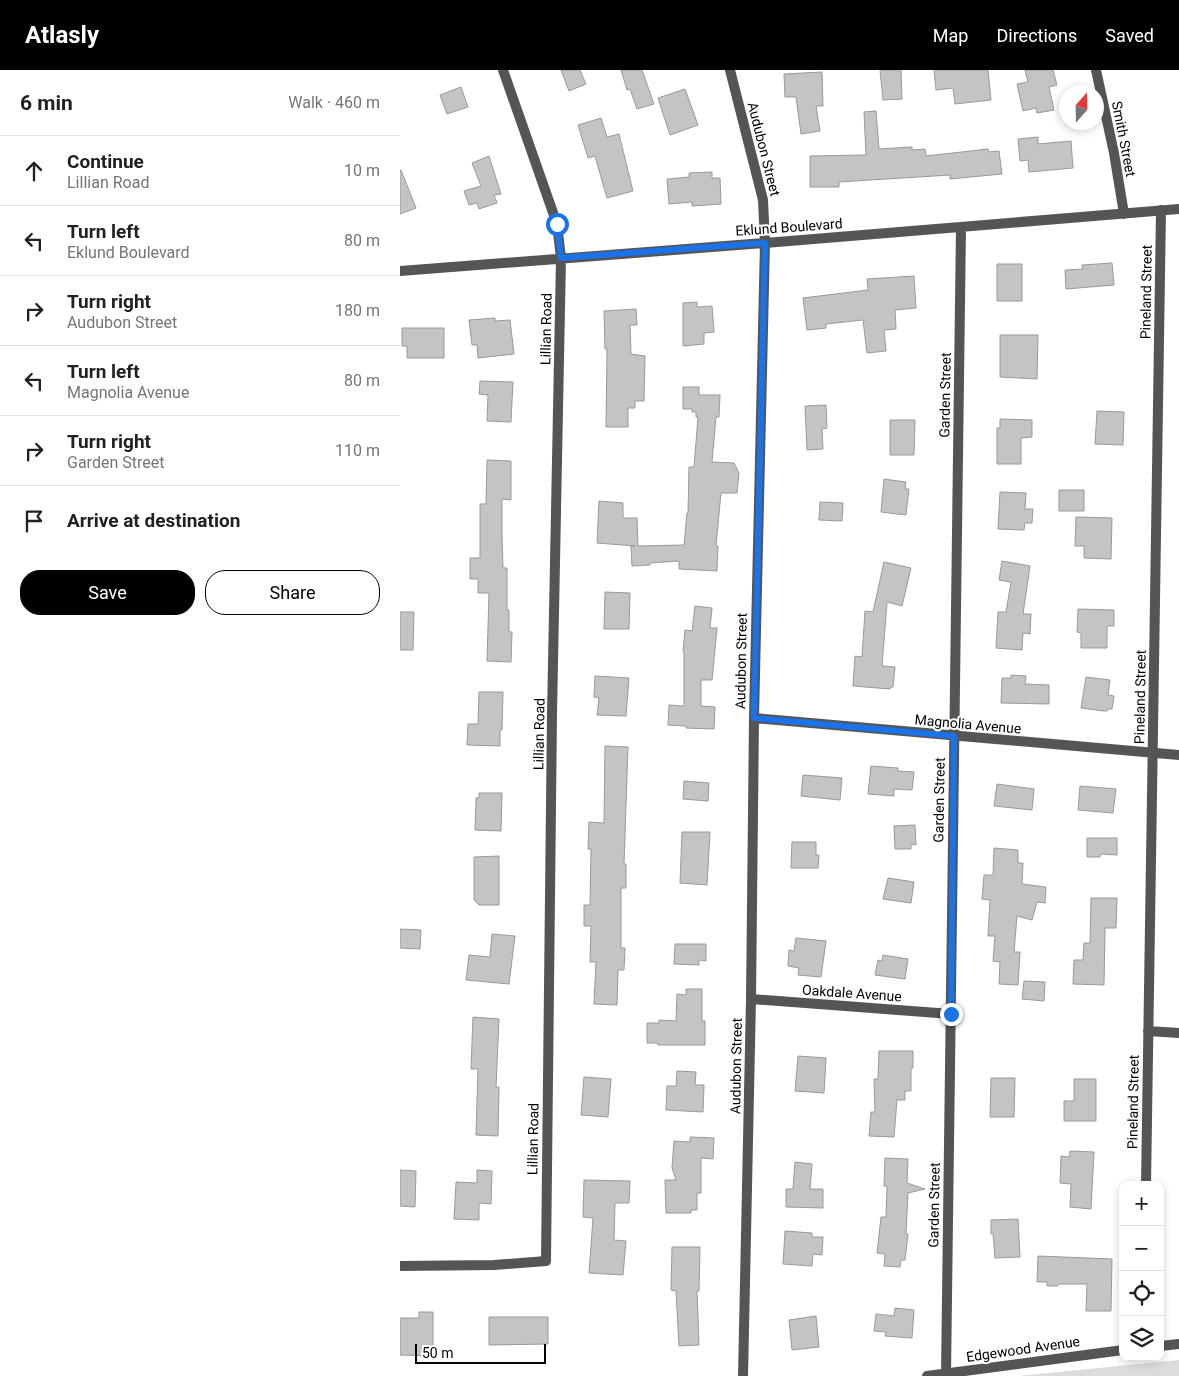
<!DOCTYPE html>
<html lang="en">
<head>
<meta charset="utf-8">
<style>
  :root { --surface:#fff; --page:#f2f2f2; --text:#202124; --muted:#757577; --line:#e0e0e0; --accent:#000 }
  body { margin:0; font-family:Roboto,sans-serif; background:var(--page); color:var(--text) }
  .controls { position:absolute; right:15px; bottom:15px; display:grid; overflow:hidden; border-radius:10px; box-shadow:0 2px 8px #0003 }
  .controls button { width:45px; height:45px; display:grid; place-items:center; padding:0; border:0; border-bottom:1px solid var(--line); background:var(--surface); color:var(--text); font:25px sans-serif }
  .compass { position:absolute; left:659px; top:15px; width:45px; height:45px; border-radius:50%; background:var(--surface); box-shadow:0 2px 8px #0003; rotate:20deg }
  .scale { position:absolute; left:15px; bottom:12px; width:131px; box-sizing:border-box; padding-left:5px; border:2px solid #000; border-top:0; font-size:14px; line-height:18px; white-space:nowrap; color:#000; -webkit-text-stroke:4px #fff; paint-order:stroke }
  .stop { position:absolute; width:15px; height:15px; margin:-11px; border:4px solid #1a73e8; border-radius:50%; background:#fff }
  .stop.end { background:#1a73e8; border-color:#fff; box-shadow:0 1px 5px #0008 }
  .list { margin:0; padding:0; list-style:none }
  h2 { display:flex; justify-content:space-between; align-items:center; height:65px; margin:0; padding:0 20px; font-size:21px }
  h2 small { font-size:16px; font-weight:400; color:var(--muted) }
  .list li { display:grid; grid-template-columns:32px 1fr auto; gap:15px; align-items:center; box-sizing:border-box; height:70px; padding:0 20px; border-top:1px solid var(--line) }
  .list b { display:block; font-size:19px; white-space:nowrap }
  .list p { margin:0; font-size:16px; white-space:nowrap; color:var(--muted) }
  .list em { font-size:16px; font-style:normal; color:var(--muted) }
  .actions { display:flex; gap:10px; padding:15px 20px }
  .actions a { flex:1; padding:11px 0; border:1px solid var(--accent); border-radius:20px; text-align:center; font-size:18px; color:var(--accent) }
  .actions .main { background:var(--accent); color:#fff }
  .icon { flex:none; width:28px; height:28px; fill:none; stroke:currentColor; stroke-width:2; stroke-linecap:round; stroke-linejoin:round }
  .map { position:relative; flex:none; width:779px; height:1306px; overflow:hidden }
  header { display:flex; align-items:center; gap:30px; box-sizing:border-box; height:70px; padding:0 25px; background:var(--accent); color:#fff }
  header strong { font-size:24px }
  nav { display:flex; gap:28px; margin-inline-start:auto; font-size:18px }
  main { display:flex }
  aside { flex:1; background:var(--surface) }
  .map>svg:first-child { display:block }
</style>
</head>
<body>
<header>
<strong>Atlasly</strong>
<nav><a>Map</a><a>Directions</a><a>Saved</a></nav>
</header>
<main>
<aside>
<h2>6 min<small>Walk · 460 m</small></h2>
<ul class="list">
<li><svg class="icon" aria-label="ahead" viewBox="0 0 24 24"><path d="M12 20V5M6 11l6-6 6 6"/></svg><div><b>Continue</b><p>Lillian Road</p></div><em>10 m</em></li>
<li><svg class="icon" aria-label="left" viewBox="0 0 24 24"><path d="M17 20v-9H6M10 6l-5 5 5 5"/></svg><div><b>Turn left</b><p>Eklund Boulevard</p></div><em>80 m</em></li>
<li><svg class="icon" aria-label="right" viewBox="0 0 24 24"><path d="M7 20v-9h11M14 6l5 5-5 5"/></svg><div><b>Turn right</b><p>Audubon Street</p></div><em>180 m</em></li>
<li><svg class="icon" aria-label="left" viewBox="0 0 24 24"><path d="M17 20v-9H6M10 6l-5 5 5 5"/></svg><div><b>Turn left</b><p>Magnolia Avenue</p></div><em>80 m</em></li>
<li><svg class="icon" aria-label="right" viewBox="0 0 24 24"><path d="M7 20v-9h11M14 6l5 5-5 5"/></svg><div><b>Turn right</b><p>Garden Street</p></div><em>110 m</em></li>
<li><svg class="icon" aria-label="arrive" viewBox="0 0 24 24"><path d="M6 21V4h12l-3 4 3 4H6"/></svg><div><b>Arrive at destination</b></div></li>
</ul>
<div class="actions"><a class="main">Save</a><a>Share</a></div>
</aside>
<div class="map">
<svg width="779" height="1306" viewBox="0 0 779 1306">
  <rect width="100%" height="100%" fill="#fff"/>
  <path fill="#dcdcdc" d="M779,1290v16h-161z"/>
  <path fill="#c4c4c4" stroke="#999" d="M161,0h19l6,14 -17,7z
    M221,0h21l12,34 -17,5 -7,-20 -3,1z
    M480,0h21l1,29 -19,1z
    M534,0h54l3,30 -36,4 -2,-16 -17,2z
    M625,0h28l4,15 -8,2 5,23 -17,3 -1,-5 -13,3 -6,-27 11,-2z
    M422,2l1,34h-7l4,25 -19,3 -5,-37h-11l-1,-23z
    M61,17l7,20 -21,7 -7,-19z
    M285,19l13,36 -28,10 -12,-37z
    M476,41l3,38 33,-2v3l13,-1 1,7 62,-7 1,3 10,-1 3,23 -52,5v-4l-111,7v5h-29v-31l56,-1 -2,-43z
    M201,48l6,19 12,-3 14,57 -26,7 -12,-42 -7,2 -10,-33z
    M638,67v7l33,-3 2,27 -44,4 -1,-12 -8,1 -2,-22z
    M89,86l12,38 -7,1 3,8 -18,6 -2,-6 -8,2 -5,-14 17,-5 -9,-23z
    M0,100h1l15,38 -16,6z
    M312,102v6h8l1,26 -29,2v-4l-23,2 -2,-25 22,-2v-4z
    M712,193l2,22 -48,4 -1,-19 18,-1 -1,-4z
    M597,194h25v37h-25z
    M514,206l2,32 -21,2 1,19 -12,1 2,21 -19,2 -4,-33 -37,4v4l-19,2 -4,-32 65,-8 -1,-11z
    M297,232v5l15,-1 2,26 -10,1v11l-21,2v-43z
    M236,239l1,16h-7l1,29 14,2 -1,45h-9v7h-7v19h-22l1,-78h-2l-1,-38z
    M95,248v3l15,-1 4,34 -36,4 -1,-13h-5l-3,-25z
    M2,258h42v30h-37v-12h-5z
    M600,265h38l-1,44 -37,-2z
    M80,311l33,1 -2,40 -24,-1 1,-26 -9,-1z
    M283,317h16v8h21l-1,22h-3l-4,45 22,1 5,10 -2,20h-16l-5,53h2l-1,25 -38,-2v-8l-29,2v2l-18,1 -1,-20h4l-38,-3 2,-42 24,2v15h14l1,28 46,-1 3,-32h1l1,-46h5l4,-50h-2v-5h-4v-3h-9z
    M426,335l1,23 -5,1 1,20 -16,1 -2,-44z
    M697,341l27,1 -1,33 -28,-1z
    M600,349l32,1v17l-11,1v26h-24v-36h3z
    M490,350h25l-1,35h-24z
    M87,390l24,1v39l-9,-1v37l1,32h4v42h2v22h3l-1,30 -24,-1 2,-68h-11v-14h-8v-21h10v-54h6z
    M484,409l22,3 -1,7h4l-3,26 -25,-3z
    M659,420h25v21h-25z
    M600,422l26,1 -1,16h8l-1,14h-7l-1,7 -26,-1z
    M420,432l23,1 -1,18 -23,-1z
    M676,447l36,1 -1,41 -27,-1v-12h-9z
    M602,491l28,5 -7,48h8l-1,20 -7,-1 -1,17 -26,-2 2,-36h8l5,-30 -12,-2z
    M484,492l27,6 -9,38 -15,-4 -5,64 13,1 -2,20h-2l-1,2 -37,-3 2,-30 7,1 3,-46 8,1z
    M205,522l25,1 -1,36h-25z
    M295,536l17,2 -2,20h7l-5,52h-11v26l14,1 -1,22 -28,-1v-2l-18,-1 1,-20 15,1v-54h-1l2,-22 7,1z
    M678,539l36,1v16h-7v22h-26v-15l-4,-1z
    M0,542h14l-1,38h-13z
    M611,605l15,1 -1,8 24,1v19l-48,-1 1,-25h9z
    M195,606l34,2 -3,38 -29,-1 2,-17 -5,-1z
    M686,607l24,3 -2,15 6,1 -2,13h-4l-1,2h-3l-23,-3z
    M79,622h24l-1,38h-2v16l-33,-1 1,-21h10z
    M205,676l23,1 -4,117h2v24h-5v60h4l-1,22h-6l-1,35 -23,-1 2,-42h-6l1,-36h-7v-21h6l1,-56h-3l1,-27 15,1z
    M471,696l27,2v3l16,1 -2,18 -18,-1v7l-26,-2z
    M403,705l39,3 -2,22 -39,-4z
    M284,711l25,2 -1,18 -25,-2z
    M597,714l37,5 -2,21 -38,-4z
    M680,716l36,3 -3,24 -35,-3z
    M79,723h23l-1,38 -26,-1 1,-32h3z
    M515,755l1,20 -5,-1v5h-16l-1,-23z
    M282,762h28l-3,53 -27,-2z
    M687,768h30v17l-16,-1 -1,3h-13z
    M392,772h24v13h3l-1,13h-27z
    M594,778l24,2v13h5l-1,21 24,3 -1,16 -8,-1 -5,18 -15,-4 -3,36h6l-2,33 -19,-1 1,-22 -7,-1 2,-25h-7l2,-36 -8,-1 2,-24h9z
    M99,786v49h-20l-5,-5v-43z
    M488,808l26,4 -3,21 -28,-4z
    M691,828h26l-1,30h-11l-1,57 -31,-1 1,-24h9l1,-17h6z
    M0,859l21,1 -1,19 -20,-1z
    M92,864l23,2 -6,48 -43,-4 3,-25 21,2z
    M396,868l30,3 -5,36 -23,-2 1,-7 -11,-2 1,-16 5,1z
    M275,874h31v17l-7,-1v5l-25,-1z
    M483,885l25,4 -3,20 -30,-4 3,-15 4,1z
    M624,911l21,1 -1,19 -22,-2z
    M286,919h16v32h3v24h-47l-1,-2h-10v-20h12v-3l17,1 1,-27 9,1z
    M73,947l26,2 -3,68h3l-1,49 -22,-1 2,-66h-7z
    M479,981h34v17h-2v23h-6v9h-8l-3,37 -25,-1 2,-24h4l-1,-33h4z
    M398,986l28,2 -2,35 -29,-2z
    M277,1001l19,1 -1,13h9l-1,27 -37,-2 1,-24h9z
    M184,1007l27,2 -3,38 -27,-2z
    M591,1008h24l-1,39h-24z
    M674,1009h22v42h-32v-20h10z
    M290,1067l24,1 -1,21 -12,-1v35h-4v17h-6v3h-25l-1,-33h11l-4,-12 2,-27 16,1z
    M670,1081l24,1 -3,57 -21,-2 1,-23 -11,-1 1,-27 8,1z
    M485,1088l23,1 -1,24 18,6 -17,4 -2,41h2l-3,26h-4l-1,7 -16,-1 1,-12 -8,-1 4,-36h5l1,-31h-3z
    M395,1092l17,2 -2,25h13v19l-37,-1v-18h7z
    M0,1100l16,1 -1,36 -15,-1z
    M77,1100l15,1 -1,33 -12,-1v17l-25,-1 2,-37 21,1z
    M184,1110l46,1 -1,22h-14l-1,37 12,1 -3,34 -34,-2 4,-55 -10,-1z
    M618,1149l2,38 -25,1 -2,-24h-2v-14z
    M385,1161l27,2v4h11l-1,18 -9,-1 -1,12 -29,-2z
    M272,1177h28l-1,44h-2l2,54 -20,1 -3,-55 -5,-1z
    M638,1186l74,3 -1,52h-25l1,-27h-27l-3,2h-10v-4h-10z
    M495,1238l19,2 -2,28 -27,-2 1,-4 -12,-1 2,-17 18,2z
    M19,1242h14v44l-33,-1v-37h19z
    M416,1246l3,31 -27,3 -3,-30z
    M89,1247h59v27l-59,1z"/>
  <g fill="none" stroke-linecap="round" stroke-linejoin="round">
    <path stroke="#555" stroke-width="10" d="M330,0l33,130 2,43 -11,475 -3,281 -8,377
      M696,0l18,83 10,61
      M0,201l365,-28 414,-34
      M354,648l425,37
      M351,929l200,15
      M748,961l31,2
      M746,1115l15,-975
      M0,1196l94,-1 52,-4 6,-547 9,-456 -4,-34 -54,-154
      M760,1276l19,-2
      M546,1304l15,-1147
      M527,1306l196,-26"/>
  </g>
  <g fill="none" stroke-linecap="round" stroke-linejoin="round">
    <path stroke="#1a73e8" stroke-width="6" d="M157,154l4,34 204,-15 -11,475 200,18 -3,278"/>
  </g>
  <g text-anchor="middle" dominant-baseline="central" stroke-width="4" stroke-linejoin="round" paint-order="stroke">
    <g font-size="14" fill="#000" stroke="#fff">
      <text transform="translate(724 69) rotate(79)">Smith Street</text>
      <text transform="translate(364 79) rotate(76)">Audubon Street</text>
      <text transform="translate(389 157) rotate(-4)">Eklund Boulevard</text>
      <text transform="translate(746 222) rotate(-89)">Pineland Street</text>
      <text transform="translate(146 259) rotate(-89)">Lillian Road</text>
      <text transform="translate(545 325) rotate(-89)">Garden Street</text>
      <text transform="translate(341 591) rotate(-89)">Audubon Street</text>
      <text transform="translate(740 627) rotate(-89)">Pineland Street</text>
      <text transform="translate(568 654) rotate(5)">Magnolia Avenue</text>
      <text transform="translate(139 664) rotate(-89)">Lillian Road</text>
      <text transform="translate(539 730) rotate(-89)">Garden Street</text>
      <text transform="translate(452 923) rotate(4)">Oakdale Avenue</text>
      <text transform="translate(336 996) rotate(-89)">Audubon Street</text>
      <text transform="translate(733 1032) rotate(-89)">Pineland Street</text>
      <text transform="translate(133 1069) rotate(-89)">Lillian Road</text>
      <text transform="translate(534 1135) rotate(-89)">Garden Street</text>
      <text transform="translate(623 1279) rotate(-8)">Edgewood Avenue</text>
    </g>
  </g>
</svg>
<div class="controls">
<button>+</button>
<button>−</button>
<button><svg class="icon" aria-label="locate" viewBox="0 0 24 24"><circle cx="12" cy="12" r="6"/><path d="M12 2v4M12 18v4M2 12h4M18 12h4"/></svg></button>
<button><svg class="icon" aria-label="layers" viewBox="0 0 24 24"><path d="M12 4l9 5-9 5-9-5zM3 14l9 5 9-5"/></svg></button>
</div>
<svg class="compass" viewBox="-18 -18 36 36"><path d="M0-13l5 13h-10z" fill="#e53935"/><path d="M0 13l5-13h-10z" fill="#757577"/></svg>
<div class="scale">50 m</div>
<div class="stop" style="left:157px;top:154px"></div>
<div class="stop end" style="left:551px;top:944px"></div>
</div>
</main>
</body>
</html>
